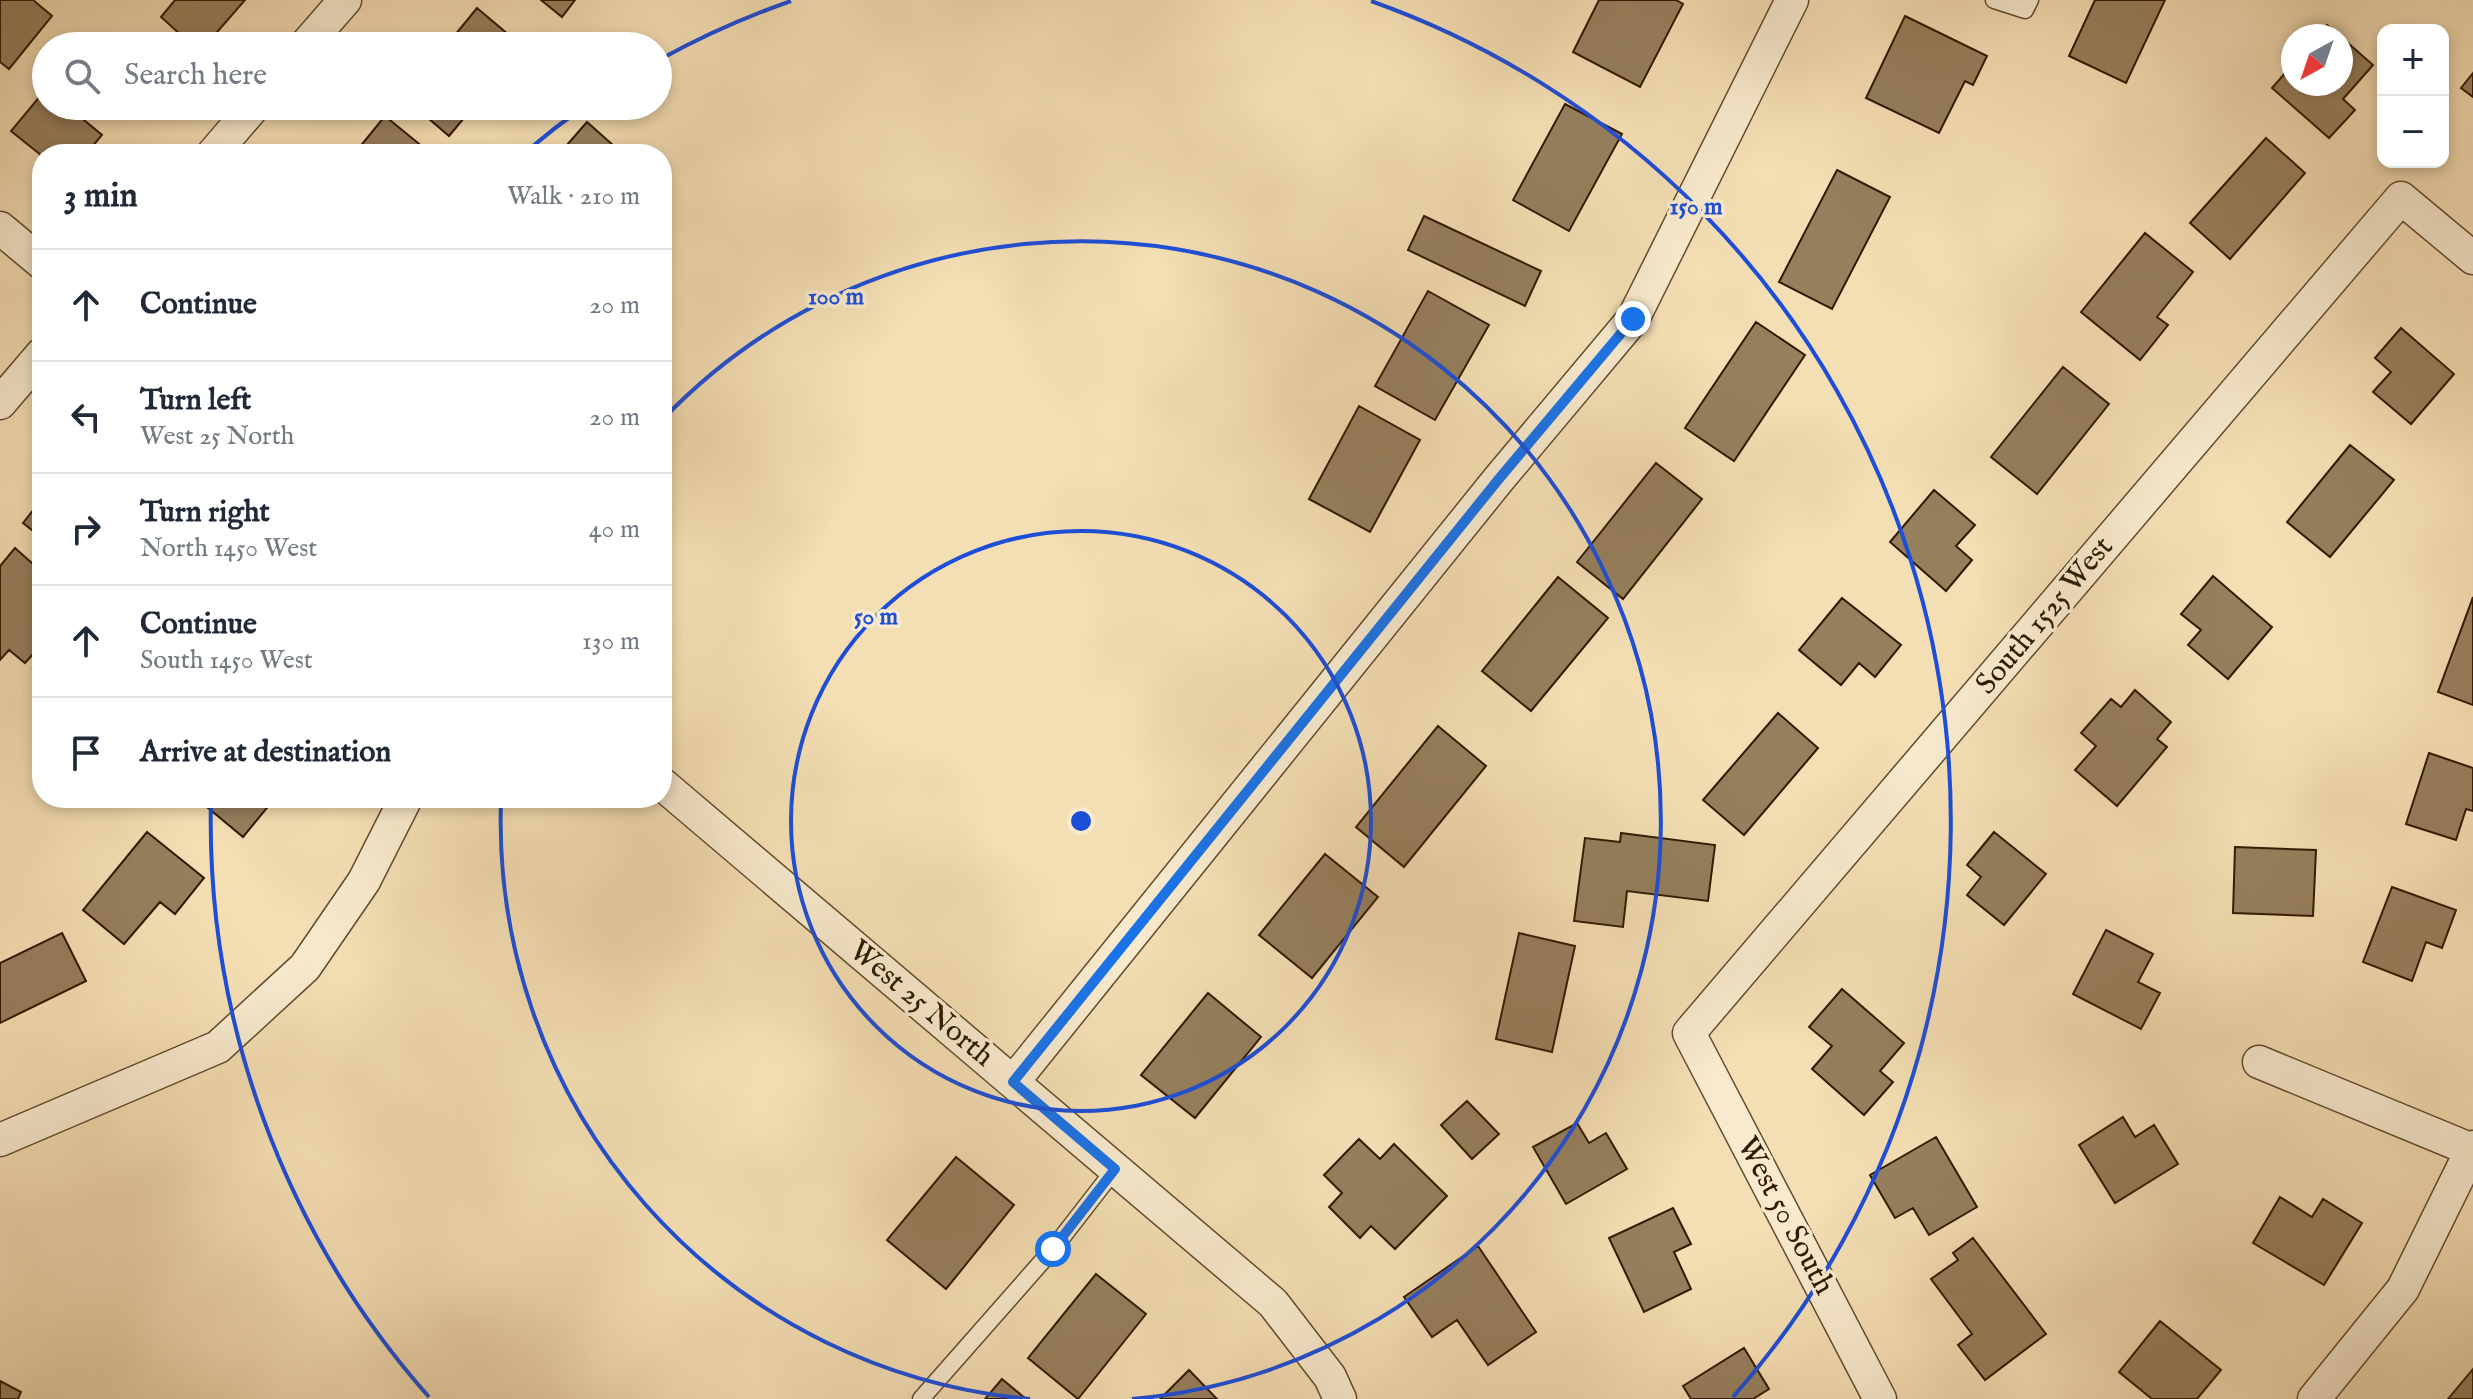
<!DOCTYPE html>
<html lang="en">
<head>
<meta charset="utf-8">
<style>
  :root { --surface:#fff; --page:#f2f2f3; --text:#1f2937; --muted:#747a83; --line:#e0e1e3 }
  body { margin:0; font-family:"IM FELL English",serif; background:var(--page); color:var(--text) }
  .controls { position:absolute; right:24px; top:24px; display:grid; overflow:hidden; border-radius:16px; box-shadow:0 4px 12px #0003 }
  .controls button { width:72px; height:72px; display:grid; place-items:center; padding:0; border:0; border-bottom:2px solid var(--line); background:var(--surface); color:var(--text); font:40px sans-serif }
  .compass { position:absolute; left:2281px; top:24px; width:72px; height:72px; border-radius:50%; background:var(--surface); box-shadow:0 4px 12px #0003; rotate:220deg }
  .stop { position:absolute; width:24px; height:24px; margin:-18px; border:6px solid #1a73e8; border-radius:50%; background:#fff }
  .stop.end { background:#1a73e8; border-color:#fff; box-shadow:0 2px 8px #0008 }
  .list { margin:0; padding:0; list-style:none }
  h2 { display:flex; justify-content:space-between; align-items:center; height:104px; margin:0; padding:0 32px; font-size:34px }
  h2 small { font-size:26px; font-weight:400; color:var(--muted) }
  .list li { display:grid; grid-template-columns:52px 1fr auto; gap:24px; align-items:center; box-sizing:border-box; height:112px; padding:0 32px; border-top:2px solid var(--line) }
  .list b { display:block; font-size:30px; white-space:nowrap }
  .list p { margin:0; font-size:26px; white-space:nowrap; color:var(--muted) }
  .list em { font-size:26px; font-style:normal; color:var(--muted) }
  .icon { flex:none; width:44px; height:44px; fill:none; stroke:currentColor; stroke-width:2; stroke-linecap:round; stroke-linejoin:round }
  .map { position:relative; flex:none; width:2473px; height:1399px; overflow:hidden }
  .search { position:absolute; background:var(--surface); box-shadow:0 4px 12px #0003; left:32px; top:32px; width:640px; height:88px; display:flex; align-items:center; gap:20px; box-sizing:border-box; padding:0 28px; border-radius:44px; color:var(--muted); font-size:30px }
  .panel { position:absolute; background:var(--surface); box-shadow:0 4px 12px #0003; left:32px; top:144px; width:640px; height:664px; border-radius:32px }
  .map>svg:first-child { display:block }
</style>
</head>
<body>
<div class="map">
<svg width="2473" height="1399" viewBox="0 0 2473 1399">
  <rect width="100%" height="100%" fill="#f4deb3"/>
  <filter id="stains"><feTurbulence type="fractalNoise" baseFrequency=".0025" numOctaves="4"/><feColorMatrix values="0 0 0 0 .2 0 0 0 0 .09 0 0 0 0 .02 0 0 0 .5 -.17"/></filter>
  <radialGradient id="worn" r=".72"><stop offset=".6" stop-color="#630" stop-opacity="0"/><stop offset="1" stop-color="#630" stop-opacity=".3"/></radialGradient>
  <path fill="#967f5d" stroke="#311900" stroke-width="2" d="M0,0h33l19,16 -43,53 -9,-7z
    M175,0h70l-40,46h-12l-32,-29z
    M541,0h34l-13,17z
    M1599,0h77l7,4 -43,83 -67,-35z
    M2095,0h70l-39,83 -57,-27z
    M477,8l45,38h-76z
    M1905,16l82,40 -14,29 -8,-4 -26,52 -73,-35z
    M2327,25l12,11h-21z
    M2341,37l32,28 -30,34 12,11 -26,28 -57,-50 21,-24v20h48z
    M2473,73v24l-12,-9z
    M46,89v17h21l35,29 -16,19h-44v2l-31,-25z
    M1565,104l57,30 -53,97 -56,-31z
    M414,106h60l-25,30z
    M385,116l44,36 -2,2h-73z
    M587,122l36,32h-64z
    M2266,138l39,35 -75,86 -40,-36z
    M1837,170l53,27 -58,112 -53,-27z
    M1424,216l117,55 -16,35 -117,-56z
    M2145,233l48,39 -36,45 11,8 -28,35 -59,-48z
    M1428,291l61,34 -54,95 -60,-34z
    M1756,322l49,33 -71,106 -49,-33z
    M2401,328l53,46 -43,50 -38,-32 18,-20 -16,-14z
    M2063,367l46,37 -72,90 -46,-37z
    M1359,406l61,34 -50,92 -61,-33z
    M2350,445l44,35 -64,77 -43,-35z
    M1656,463l46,36 -79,100 -46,-37z
    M1934,490l41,35 -19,21 16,14 -26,31 -56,-49z
    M42,499v39l-19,-15z
    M15,548l27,24v72l-17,19 -16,-13 -9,10v-94z
    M2213,576l59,51 -44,52 -40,-34 13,-15 -20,-16z
    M1558,577l50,41 -77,93 -49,-40z
    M2473,597v108l-35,-13z
    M1842,598l59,47 -26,32 -16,-14 -18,22 -42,-35z
    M2135,690l36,32 -14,17 10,8 -50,59 -42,-36 21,-24 -15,-13 30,-34 10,8z
    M1778,713l40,35 -74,87 -41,-35z
    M1438,726l48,40 -82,101 -48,-40z
    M2429,753l44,15v43l-7,-2 -10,31 -50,-16z
    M204,798h71l-32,39 -42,-35z
    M147,832l57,46 -29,36 -15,-12 -36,42 -41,-34z
    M1994,832l52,42 -42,51 -37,-30 14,-18 -14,-12z
    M1621,833l94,12 -7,56 -81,-10 -4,36 -49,-6 11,-83 35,4z
    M2235,847l81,3 -3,66 -80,-3z
    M1325,854l53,43 -66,81 -53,-43z
    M2392,887l64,23 -14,38 -16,-6 -14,39 -49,-19z
    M2106,930l47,24 -15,28 22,11 -19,36 -68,-35z
    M62,933l24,48 -86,42v-60z
    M1519,933l56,13 -23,106 -56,-13z
    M1842,989l62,54 -24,28 13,11 -29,33 -52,-46 20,-23 -23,-19z
    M1208,993l53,44 -66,81 -54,-43z
    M1467,1101l32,33 -27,25 -31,-34z
    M2123,1117l12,20 19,-12 24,39 -63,39 -36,-58z
    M1577,1123l12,20 17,-10 21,36 -61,35 -33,-57z
    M1936,1137l41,70 -48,28 -16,-27 -18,10 -25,-43z
    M1359,1139l21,20 14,-15 53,52 -52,53 -24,-23 -11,12 -31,-31 13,-14 -18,-18z
    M956,1157l58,48 -68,84 -59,-49z
    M2280,1197l32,20 11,-18 39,24 -38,62 -71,-42z
    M1673,1208l18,36 -17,8 17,37 -47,23 -35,-74z
    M1973,1238l73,96 -61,46 -27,-35 14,-11 -41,-55 27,-19 -5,-7z
    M1478,1246l58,86 -48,33 -31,-45 -25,17 -28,-40z
    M1096,1274l50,40 -68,85 -50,-41z
    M2160,1321l61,49 -24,29h-45l-33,-27z
    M1744,1348l25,41 -16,10h-62l-8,-13z
    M2473,1369v30h-25z
    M1189,1370l28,29h-57z
    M1002,1379l24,20h-41z
    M0,1381l21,11 -3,7h-18z"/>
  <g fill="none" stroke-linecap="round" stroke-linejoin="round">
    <defs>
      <path id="service" d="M1994,0l31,10 5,-10
        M921,1399l132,-150 62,-80"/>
      <path id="minor" d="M305,46l40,-46
        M213,154l41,-48
        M0,228l42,35
        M0,403l42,-49
        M662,784l611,519 57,74 10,22
        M2259,1062l213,88
        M1013,1082l485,-602 135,-161 159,-319
        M0,1140l218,-93 87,-80 59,-86 42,-83
        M1880,1399l-191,-366 712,-835 72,60
        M2314,1399l89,-110 70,-142"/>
    </defs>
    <use href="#service" stroke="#624a2d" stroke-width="19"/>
    <use href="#minor" stroke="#624a2d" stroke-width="35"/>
    <use href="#service" stroke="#f8eace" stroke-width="16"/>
    <use href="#minor" stroke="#f8eace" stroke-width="32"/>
  </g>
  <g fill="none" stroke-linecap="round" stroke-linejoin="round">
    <path stroke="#1a73e8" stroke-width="10" d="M1053,1249l62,-80 -102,-87 485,-602 135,-161"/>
  </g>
  <g fill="none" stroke="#1d4ed8" stroke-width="4">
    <circle cx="1081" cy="821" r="290"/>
    <path d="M1030 1399A580 580 0 0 1 501 801M664 418A580 580 0 1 1 1132 1399"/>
    <path d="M429 1397A870 870 0 0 1 211 798M528 150A870 870 0 0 1 582 108M659 60A870 870 0 0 1 791 1M1371 1A870 870 0 0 1 1733 1397"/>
  </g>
  <g text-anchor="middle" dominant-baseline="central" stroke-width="7" stroke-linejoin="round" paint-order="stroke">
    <g font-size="30" fill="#311900" stroke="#f8eace">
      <text transform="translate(2045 616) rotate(-50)">South 1525 West</text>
      <text transform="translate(921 1004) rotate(40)">West 25 North</text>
      <text transform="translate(1785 1216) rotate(62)">West 50 South</text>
    </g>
  </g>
  <circle cx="1081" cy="821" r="12" fill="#1d4ed8" stroke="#f8eace" stroke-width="4"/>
  <g font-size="24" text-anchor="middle" font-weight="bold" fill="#1d4ed8" stroke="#f8eace" stroke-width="7" stroke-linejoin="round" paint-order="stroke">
    <text x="1696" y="214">150 m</text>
    <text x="836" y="304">100 m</text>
    <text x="876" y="624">50 m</text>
  </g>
  <rect width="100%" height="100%" filter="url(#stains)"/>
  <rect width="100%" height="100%" fill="url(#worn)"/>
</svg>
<div class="controls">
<button>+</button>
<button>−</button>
</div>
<svg class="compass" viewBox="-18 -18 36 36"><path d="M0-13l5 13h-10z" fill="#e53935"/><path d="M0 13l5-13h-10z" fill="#747a83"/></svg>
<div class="stop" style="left:1053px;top:1249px"></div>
<div class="stop end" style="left:1633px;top:319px"></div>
<div class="search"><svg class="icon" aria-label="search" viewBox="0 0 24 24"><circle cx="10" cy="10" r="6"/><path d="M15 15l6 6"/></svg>Search here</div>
<section class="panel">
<h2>3 min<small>Walk · 210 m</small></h2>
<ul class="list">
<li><svg class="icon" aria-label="ahead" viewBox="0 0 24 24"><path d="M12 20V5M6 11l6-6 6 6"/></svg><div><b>Continue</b></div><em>20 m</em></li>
<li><svg class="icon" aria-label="left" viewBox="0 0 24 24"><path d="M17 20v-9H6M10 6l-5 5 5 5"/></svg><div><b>Turn left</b><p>West 25 North</p></div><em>20 m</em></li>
<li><svg class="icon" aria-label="right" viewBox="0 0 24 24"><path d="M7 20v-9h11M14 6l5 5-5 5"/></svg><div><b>Turn right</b><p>North 1450 West</p></div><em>40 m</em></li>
<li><svg class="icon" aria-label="ahead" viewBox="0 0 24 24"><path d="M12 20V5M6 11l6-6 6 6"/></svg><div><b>Continue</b><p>South 1450 West</p></div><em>130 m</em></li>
<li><svg class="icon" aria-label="arrive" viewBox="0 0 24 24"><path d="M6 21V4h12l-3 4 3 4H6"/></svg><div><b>Arrive at destination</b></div></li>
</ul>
</section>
</div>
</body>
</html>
